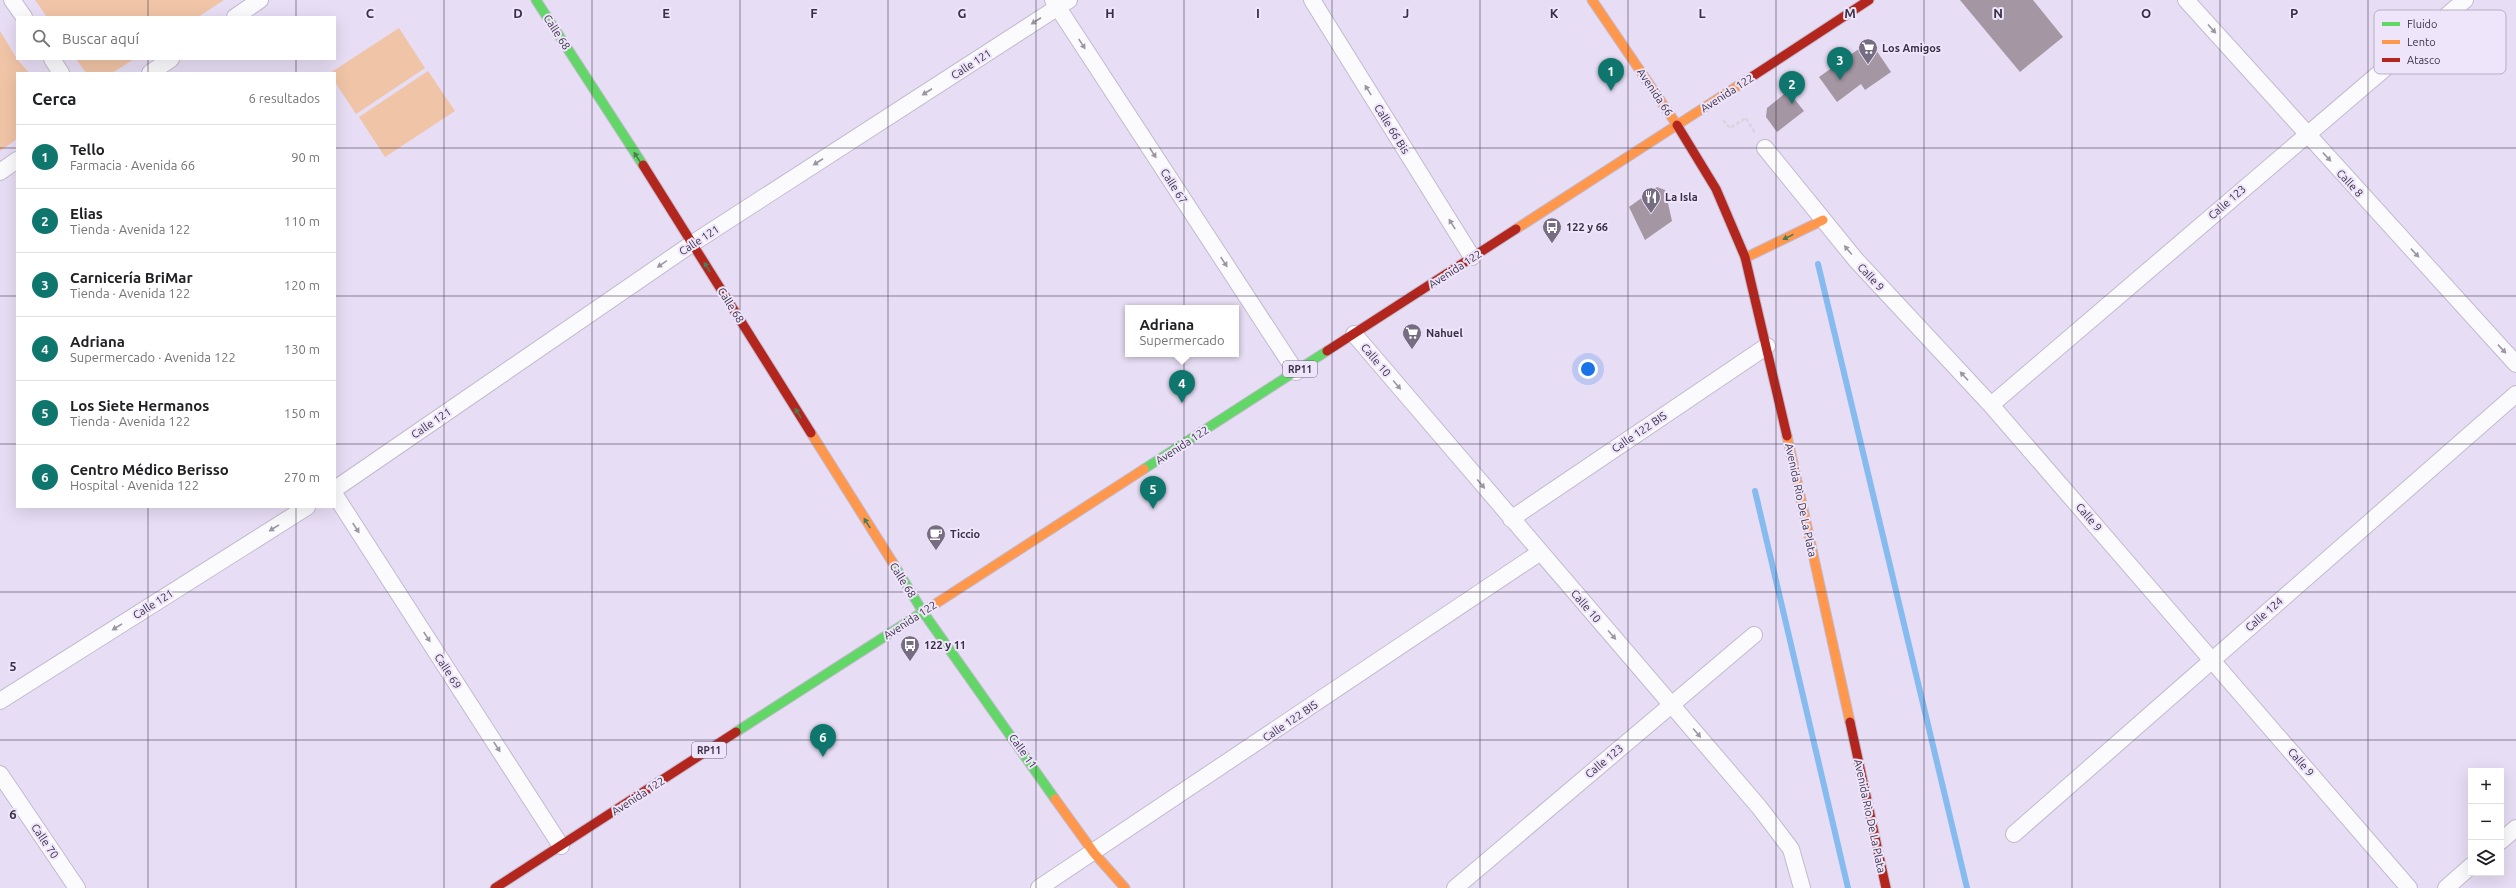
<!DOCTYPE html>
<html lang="es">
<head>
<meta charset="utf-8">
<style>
  :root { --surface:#fff; --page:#f2f2f2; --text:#202124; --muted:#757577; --line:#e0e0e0; --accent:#0f766e }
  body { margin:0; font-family:Ubuntu,sans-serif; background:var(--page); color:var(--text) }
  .controls { position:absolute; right:12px; bottom:12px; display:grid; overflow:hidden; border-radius:0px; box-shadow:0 4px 16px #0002 }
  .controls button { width:36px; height:36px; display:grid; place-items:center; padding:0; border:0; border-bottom:1px solid var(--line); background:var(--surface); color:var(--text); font:20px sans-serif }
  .you { position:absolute; left:1588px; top:369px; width:14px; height:14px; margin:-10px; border:3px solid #fff; border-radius:50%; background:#1a73e8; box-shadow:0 0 0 6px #1a73e833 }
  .badge { display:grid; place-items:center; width:26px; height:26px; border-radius:50%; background:var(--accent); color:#fff; font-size:13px; font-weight:700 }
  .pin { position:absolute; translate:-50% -33px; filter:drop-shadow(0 1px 2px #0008) }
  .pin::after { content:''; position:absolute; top:21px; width:14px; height:12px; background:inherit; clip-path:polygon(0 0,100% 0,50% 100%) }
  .popup { position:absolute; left:1125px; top:305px; width:114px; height:52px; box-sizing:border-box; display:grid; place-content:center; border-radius:0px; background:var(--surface); filter:drop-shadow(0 1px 3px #0005); font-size:13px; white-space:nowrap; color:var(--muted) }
  .popup b { font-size:15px; color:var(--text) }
  .popup::after { content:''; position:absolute; left:50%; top:100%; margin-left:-8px; border:8px solid transparent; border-top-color:var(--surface) }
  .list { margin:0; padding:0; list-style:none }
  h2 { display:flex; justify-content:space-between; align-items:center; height:52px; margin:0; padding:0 16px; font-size:17px }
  h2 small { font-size:13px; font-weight:400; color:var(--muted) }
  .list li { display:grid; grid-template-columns:26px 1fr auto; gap:12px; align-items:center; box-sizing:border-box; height:64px; padding:0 16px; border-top:1px solid var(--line) }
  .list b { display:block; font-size:15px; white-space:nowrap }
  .list p { margin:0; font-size:13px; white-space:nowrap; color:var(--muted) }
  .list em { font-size:13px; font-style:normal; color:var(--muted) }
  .icon { flex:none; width:22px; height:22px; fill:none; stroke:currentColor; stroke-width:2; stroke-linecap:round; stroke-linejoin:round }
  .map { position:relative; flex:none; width:2516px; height:888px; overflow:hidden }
  .search { position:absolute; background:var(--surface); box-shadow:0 4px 16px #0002; left:16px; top:16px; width:320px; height:44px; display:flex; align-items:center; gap:10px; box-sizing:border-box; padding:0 14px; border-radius:0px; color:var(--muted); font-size:15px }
  .panel { position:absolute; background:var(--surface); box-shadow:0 4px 16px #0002; left:16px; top:72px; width:320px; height:436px; border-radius:0px }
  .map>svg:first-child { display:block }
</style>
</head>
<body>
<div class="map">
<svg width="2516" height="888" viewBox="0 0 2516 888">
  <rect width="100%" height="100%" fill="#e7ddf4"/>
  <path fill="#f0c4a6" d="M35,0h189l-26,17h-151z
    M399,28l26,40 -69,46 -21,-32v-9h-5z
    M0,31l17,28 12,14h-12v66l-17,12z
    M76,59h58l-22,14h-26z
    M428,71l27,40 -70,46 -26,-40z"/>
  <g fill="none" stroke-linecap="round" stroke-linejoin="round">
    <path stroke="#86bbf0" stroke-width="6" d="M1818,264l149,624
      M1755,491l93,397"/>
  </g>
  <path fill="#a496a2" d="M1960,0h73l30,37 -43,35z
    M1870,41l21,31 -26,18 -4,-6 -24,18 -18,-25z
    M1788,91l16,20 -27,21 -11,-15 1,-9z
    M1657,187l8,3 7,31 -27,19 -16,-33z"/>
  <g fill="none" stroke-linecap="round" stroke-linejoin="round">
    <defs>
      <path id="street" d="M12,0l12,17
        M1053,0l243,372
        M1312,0l160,257
        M2186,0l330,364
        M235,17l25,-17
        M52,59l9,14
        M150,73l21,-14
        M1765,148l91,112 135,145 418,483
        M0,172l17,-12
        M1354,334l405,473 32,42 11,39
        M1991,405l474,-405
        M335,489l358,-246 376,-243
        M335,495l226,351
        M1511,519l256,-173
        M0,701l307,-194
        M0,774l77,114
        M2014,834l502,-440
        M2501,841l15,-13
        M1039,888l500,-335
        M1455,888l299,-253
        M2446,888l25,-22"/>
      <path id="fast" d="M536,0l107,165
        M1144,469l183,-118
        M893,563l30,49 132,187
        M736,732l190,-122"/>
      <path id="slow" d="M1592,0l85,125 76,-49
        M1516,229l161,-104
        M1745,258l78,-38
        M811,433l82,130
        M1787,436l63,286
        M926,610l218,-141
        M1055,799l39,54 31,35"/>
      <path id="jam" d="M1753,76l116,-76
        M1677,125l39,64 29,68 42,179
        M643,165l168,268
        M1327,351l189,-122
        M1850,722l36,166
        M495,888l241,-156"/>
    </defs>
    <use href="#street" stroke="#c3bacf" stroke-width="18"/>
    <use href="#fast" stroke="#c3bacf" stroke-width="11"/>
    <use href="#slow" stroke="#c3bacf" stroke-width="11"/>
    <use href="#jam" stroke="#c3bacf" stroke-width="11"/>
    <path stroke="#d9d5dd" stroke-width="2.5" stroke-dasharray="4 2" stroke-linecap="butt" d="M1723,120l7,8 16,-10 9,15"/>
    <use href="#street" stroke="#fbfafd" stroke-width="16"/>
    <use href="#fast" stroke="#63d668" stroke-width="9"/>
    <use href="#slow" stroke="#ff974d" stroke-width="9"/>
    <use href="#jam" stroke="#b3261e" stroke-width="9"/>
  </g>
  <defs><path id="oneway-solid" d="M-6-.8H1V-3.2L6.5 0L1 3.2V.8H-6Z"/></defs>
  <g fill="#9b96a2">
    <use href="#oneway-solid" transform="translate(1036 21) rotate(147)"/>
    <use href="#oneway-solid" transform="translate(2212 29) rotate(48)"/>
    <use href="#oneway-solid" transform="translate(1082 44) rotate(57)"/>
    <use href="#oneway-solid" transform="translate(1368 90) rotate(-122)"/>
    <use href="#oneway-solid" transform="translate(927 92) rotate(147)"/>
    <use href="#oneway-solid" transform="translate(1153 153) rotate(57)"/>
    <use href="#oneway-solid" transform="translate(2327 157) rotate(47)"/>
    <use href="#oneway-solid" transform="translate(818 162) rotate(147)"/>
    <use href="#oneway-solid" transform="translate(1452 224) rotate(-122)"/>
    <use href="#oneway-solid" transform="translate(1848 250) rotate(-130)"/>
    <use href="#oneway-solid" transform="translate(2415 253) rotate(47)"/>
    <use href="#oneway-solid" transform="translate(1224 262) rotate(57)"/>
    <use href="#oneway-solid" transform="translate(662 264) rotate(146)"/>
    <use href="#oneway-solid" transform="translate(2502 349) rotate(47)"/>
    <use href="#oneway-solid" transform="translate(1964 376) rotate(-133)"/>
    <use href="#oneway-solid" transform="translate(1397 385) rotate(50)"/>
    <use href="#oneway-solid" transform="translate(1481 484) rotate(50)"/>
    <use href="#oneway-solid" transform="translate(274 528) rotate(148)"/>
    <use href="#oneway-solid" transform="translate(356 528) rotate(57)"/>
    <use href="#oneway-solid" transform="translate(117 627) rotate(148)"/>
    <use href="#oneway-solid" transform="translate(1612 635) rotate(49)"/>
    <use href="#oneway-solid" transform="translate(427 637) rotate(57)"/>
    <use href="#oneway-solid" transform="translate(1697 733) rotate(50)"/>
    <use href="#oneway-solid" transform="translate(497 747) rotate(57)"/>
  </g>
  <g fill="#4d7b55">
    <use href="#oneway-solid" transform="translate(637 157) rotate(-123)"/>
    <use href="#oneway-solid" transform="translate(1788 237) rotate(154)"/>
    <use href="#oneway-solid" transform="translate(707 267) rotate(-122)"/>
    <use href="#oneway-solid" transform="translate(798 413) rotate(-122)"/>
    <use href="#oneway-solid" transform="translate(867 523) rotate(-122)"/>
  </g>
  <path fill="none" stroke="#3b3146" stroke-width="1" stroke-opacity="0.55" d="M148,0v17M296,0v17M444,0v888M592,0v888M740,0v888M888,0v888M1036,0v888M1184,0v888M1332,0v888M1480,0v888M1628,0v888M1776,0v888M1924,0v888M2072,0v888M2220,0v888M2368,0v888M148,59v14M296,59v14M0,148h17M335,148h2181M0,296h17M335,296h2181M0,444h17M335,444h2181M148,507v381M296,507v381M0,592h2516M0,740h2516"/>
  <defs>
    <symbol id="supermarket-pin" viewBox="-11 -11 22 30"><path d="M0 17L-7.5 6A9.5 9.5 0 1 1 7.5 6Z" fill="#776d83" stroke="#efe5fb"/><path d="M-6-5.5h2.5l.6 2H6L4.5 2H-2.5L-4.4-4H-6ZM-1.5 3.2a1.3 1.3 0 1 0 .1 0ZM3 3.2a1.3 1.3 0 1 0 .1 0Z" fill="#fff"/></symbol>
    <symbol id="restaurant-pin" viewBox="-11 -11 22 30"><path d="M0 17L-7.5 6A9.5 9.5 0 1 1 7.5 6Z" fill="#776d83" stroke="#efe5fb"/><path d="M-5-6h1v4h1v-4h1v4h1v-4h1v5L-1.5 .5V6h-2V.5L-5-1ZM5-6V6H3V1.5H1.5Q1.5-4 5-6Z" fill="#fff"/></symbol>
    <symbol id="bus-pin" viewBox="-11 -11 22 30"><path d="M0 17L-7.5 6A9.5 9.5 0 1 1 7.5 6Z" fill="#776d83" stroke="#efe5fb"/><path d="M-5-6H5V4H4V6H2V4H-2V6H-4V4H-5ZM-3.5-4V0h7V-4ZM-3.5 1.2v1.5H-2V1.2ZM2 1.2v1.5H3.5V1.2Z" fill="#fff"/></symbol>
    <symbol id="cafe-pin" viewBox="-11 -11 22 30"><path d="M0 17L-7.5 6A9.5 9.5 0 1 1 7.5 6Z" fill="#776d83" stroke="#efe5fb"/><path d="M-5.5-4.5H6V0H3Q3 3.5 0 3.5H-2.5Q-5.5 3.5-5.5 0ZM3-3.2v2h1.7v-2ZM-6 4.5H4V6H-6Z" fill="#fff"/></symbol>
  </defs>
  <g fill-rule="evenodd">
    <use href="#supermarket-pin" x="1857" y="37" width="22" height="30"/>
    <use href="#restaurant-pin" x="1640" y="186" width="22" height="30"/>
    <use href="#bus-pin" x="1541" y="216" width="22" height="30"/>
    <use href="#supermarket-pin" x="1401" y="322" width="22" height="30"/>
    <use href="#cafe-pin" x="925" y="523" width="22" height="30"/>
    <use href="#bus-pin" x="899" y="634" width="22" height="30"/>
  </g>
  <g text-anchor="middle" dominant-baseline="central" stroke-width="4" stroke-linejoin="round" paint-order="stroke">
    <g fill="#efe5fb" stroke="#71677c" stroke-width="1">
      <rect x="1283" y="361" width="34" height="16" rx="3"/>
      <rect x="692" y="742" width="34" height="16" rx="3"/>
    </g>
    <g font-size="10" font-weight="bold" fill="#3b3146">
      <text x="1300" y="369">RP11</text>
      <text x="709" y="750">RP11</text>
    </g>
    <g font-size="11" fill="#3b3146" stroke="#efe5fb">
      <text transform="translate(557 32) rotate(57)">Calle 68</text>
      <text transform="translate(971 64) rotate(-33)">Calle 121</text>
      <text transform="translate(1655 92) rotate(56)">Avenida 66</text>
      <text transform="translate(1727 93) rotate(-33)">Avenida 122</text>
      <text transform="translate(1392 129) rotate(58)">Calle 66 Bis</text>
      <text transform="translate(2350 183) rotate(47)">Calle 8</text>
      <text transform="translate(1174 186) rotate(57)">Calle 67</text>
      <text transform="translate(2227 202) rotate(-41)">Calle 123</text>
      <text transform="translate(699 240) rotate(-33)">Calle 121</text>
      <text transform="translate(1455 269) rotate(-33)">Avenida 122</text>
      <text transform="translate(1871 277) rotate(47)">Calle 9</text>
      <text transform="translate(731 305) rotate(58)">Calle 68</text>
      <text transform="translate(1376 360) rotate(50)">Calle 10</text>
      <text transform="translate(431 423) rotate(-34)">Calle 121</text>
      <text transform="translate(1639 432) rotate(-34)">Calle 122 BIS</text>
      <text transform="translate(1182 445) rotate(-33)">Avenida 122</text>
      <text transform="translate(1801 500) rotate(78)">Avenida Rìo De La Plata</text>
      <text transform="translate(2089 517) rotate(49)">Calle 9</text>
      <text transform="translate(903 580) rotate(58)">Calle 68</text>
      <text transform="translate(153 604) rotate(-32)">Calle 121</text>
      <text transform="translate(1586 606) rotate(49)">Calle 10</text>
      <text transform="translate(2264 614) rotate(-41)">Calle 124</text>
      <text transform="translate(910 620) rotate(-33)">Avenida 122</text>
      <text transform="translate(448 671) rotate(57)">Calle 69</text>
      <text transform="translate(1290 721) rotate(-34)">Calle 122 BIS</text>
      <text transform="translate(1023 751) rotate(54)">Calle 11</text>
      <text transform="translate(1604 761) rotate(-40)">Calle 123</text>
      <text transform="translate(2301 762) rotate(49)">Calle 9</text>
      <text transform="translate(638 796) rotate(-33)">Avenida 122</text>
      <text transform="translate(1870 816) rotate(78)">Avenida Rìo De La Plata</text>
      <text transform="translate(45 841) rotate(56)">Calle 70</text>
    </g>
    <g font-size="11" font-weight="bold" fill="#3b3146" stroke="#efe5fb" text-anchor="start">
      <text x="1882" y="48">Los Amigos</text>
      <text x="1665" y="197">La Isla</text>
      <text x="1566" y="227">122 y 66</text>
      <text x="1426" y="333">Nahuel</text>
      <text x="950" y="534">Ticcio</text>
      <text x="924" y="645">122 y 11</text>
    </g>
  </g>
  <rect x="2374" y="10" width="132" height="64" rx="6" fill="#efe5fb" stroke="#b9afc5" stroke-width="1"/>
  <rect x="2382" y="22" width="18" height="4" fill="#63d668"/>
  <rect x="2382" y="40" width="18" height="4" fill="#ff974d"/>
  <rect x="2382" y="58" width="18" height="4" fill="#b3261e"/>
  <g font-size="11" fill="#3b3146">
    <text x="2407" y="28">Fluido</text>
    <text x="2407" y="46">Lento</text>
    <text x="2407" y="64">Atasco</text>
  </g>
  <g font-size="13" text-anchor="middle" font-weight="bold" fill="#3b3146" stroke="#efe5fb" stroke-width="4" stroke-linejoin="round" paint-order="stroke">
    <text x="370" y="18">C</text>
    <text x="518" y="18">D</text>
    <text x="666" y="18">E</text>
    <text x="814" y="18">F</text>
    <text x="962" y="18">G</text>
    <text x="1110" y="18">H</text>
    <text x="1258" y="18">I</text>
    <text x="1406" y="18">J</text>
    <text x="1554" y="18">K</text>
    <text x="1702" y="18">L</text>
    <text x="1850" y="18">M</text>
    <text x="1998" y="18">N</text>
    <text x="2146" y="18">O</text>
    <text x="2294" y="18">P</text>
    <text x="13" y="671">5</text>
    <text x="13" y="819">6</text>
  </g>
</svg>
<div class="controls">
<button>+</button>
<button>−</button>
<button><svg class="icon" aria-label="layers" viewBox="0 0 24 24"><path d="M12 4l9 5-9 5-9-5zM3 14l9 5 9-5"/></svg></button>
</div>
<div class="you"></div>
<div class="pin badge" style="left:1611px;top:91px">1</div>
<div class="pin badge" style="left:1792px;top:104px">2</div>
<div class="pin badge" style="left:1840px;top:80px">3</div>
<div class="pin badge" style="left:1182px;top:403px">4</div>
<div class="popup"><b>Adriana</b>Supermercado</div>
<div class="pin badge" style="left:1153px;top:509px">5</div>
<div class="pin badge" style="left:823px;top:757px">6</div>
<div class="search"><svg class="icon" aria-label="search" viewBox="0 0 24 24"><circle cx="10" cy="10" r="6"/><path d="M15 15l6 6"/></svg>Buscar aquí</div>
<section class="panel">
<h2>Cerca<small>6 resultados</small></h2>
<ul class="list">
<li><span class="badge">1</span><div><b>Tello</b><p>Farmacia · Avenida 66</p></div><em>90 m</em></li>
<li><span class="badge">2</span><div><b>Elias</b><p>Tienda · Avenida 122</p></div><em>110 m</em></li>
<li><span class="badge">3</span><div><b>Carnicería BriMar</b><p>Tienda · Avenida 122</p></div><em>120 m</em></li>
<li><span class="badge">4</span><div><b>Adriana</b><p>Supermercado · Avenida 122</p></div><em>130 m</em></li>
<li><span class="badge">5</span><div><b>Los Siete Hermanos</b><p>Tienda · Avenida 122</p></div><em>150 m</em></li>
<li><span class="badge">6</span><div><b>Centro Médico Berisso</b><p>Hospital · Avenida 122</p></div><em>270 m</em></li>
</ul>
</section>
</div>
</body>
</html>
